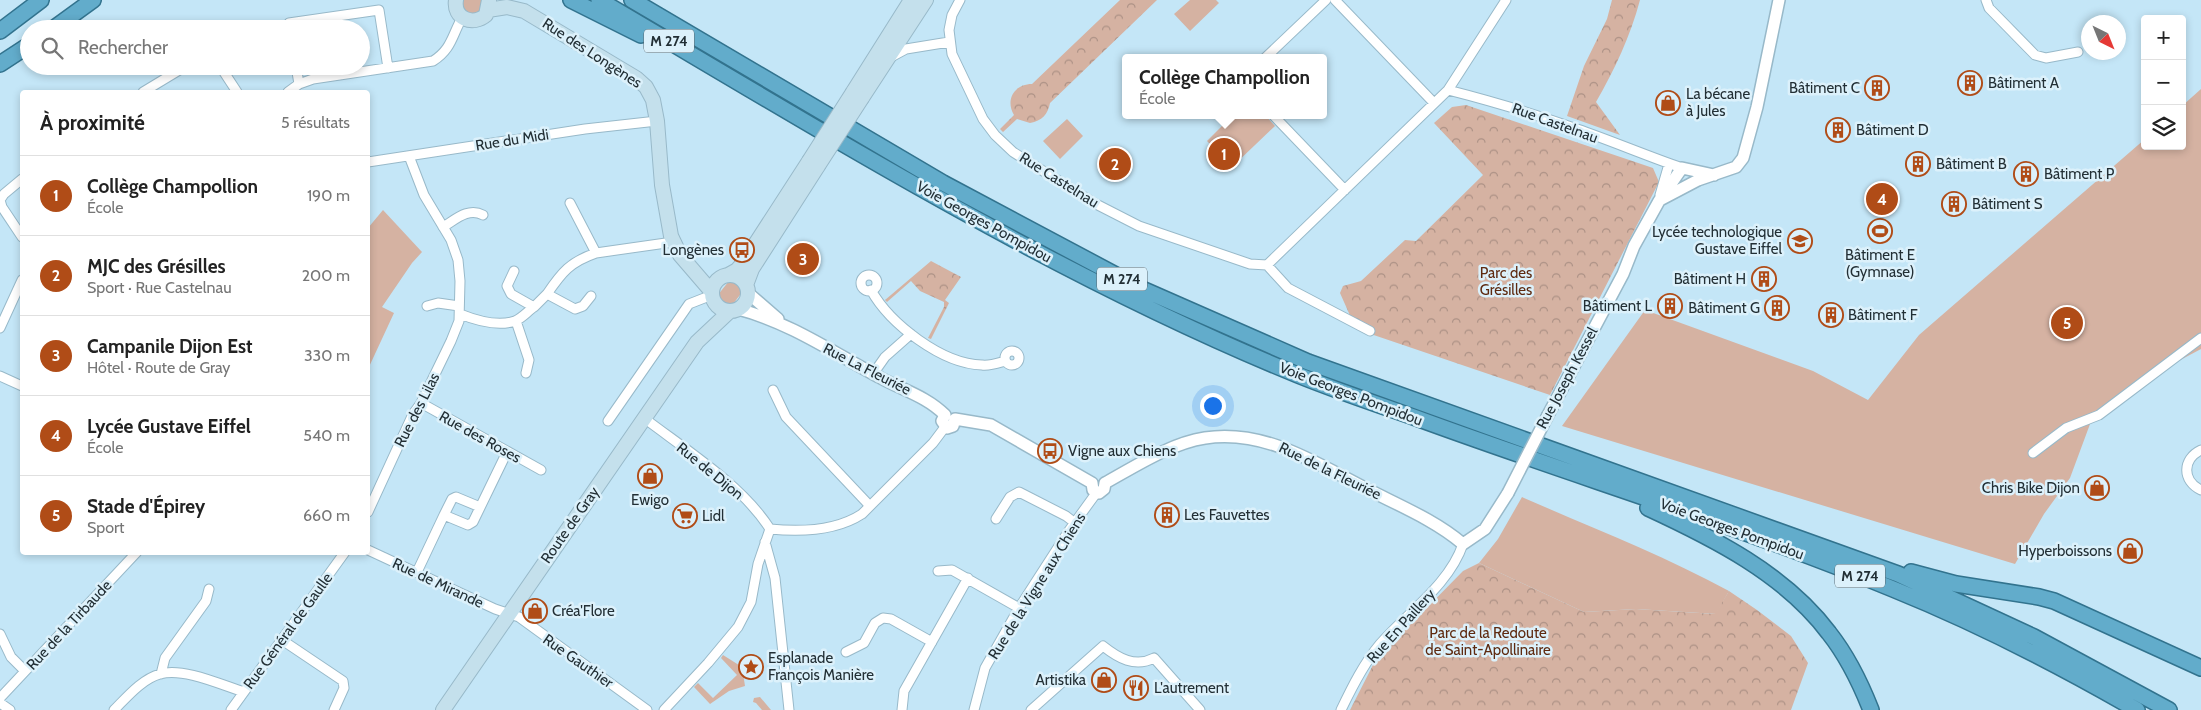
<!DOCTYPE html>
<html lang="fr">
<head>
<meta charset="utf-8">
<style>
  :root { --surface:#fff; --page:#f2f2f2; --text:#222; --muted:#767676; --line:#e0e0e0; --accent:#b04c17 }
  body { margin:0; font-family:Cabin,sans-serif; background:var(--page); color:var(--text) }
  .controls { position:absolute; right:15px; top:15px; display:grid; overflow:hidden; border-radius:5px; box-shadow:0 2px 8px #0003 }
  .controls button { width:45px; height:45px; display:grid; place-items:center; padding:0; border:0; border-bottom:1px solid var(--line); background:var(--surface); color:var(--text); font:25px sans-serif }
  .compass { position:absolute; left:2081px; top:15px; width:45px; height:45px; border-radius:50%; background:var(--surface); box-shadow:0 2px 8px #0003; rotate:137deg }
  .you { position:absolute; left:1212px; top:405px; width:18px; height:18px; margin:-12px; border:4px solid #fff; border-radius:50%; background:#1a73e8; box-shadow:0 0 0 8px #1a73e833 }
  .badge { display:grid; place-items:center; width:32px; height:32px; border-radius:50%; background:var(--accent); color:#fff; font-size:16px; font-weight:700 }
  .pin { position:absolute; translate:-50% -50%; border:2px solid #fff; box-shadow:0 1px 5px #0006 }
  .popup { position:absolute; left:1122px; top:54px; width:205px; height:65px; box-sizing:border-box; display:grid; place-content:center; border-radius:5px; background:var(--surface); filter:drop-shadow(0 1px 4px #0005); font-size:16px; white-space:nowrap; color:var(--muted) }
  .popup b { font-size:19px; color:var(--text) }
  .popup::after { content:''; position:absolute; left:50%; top:100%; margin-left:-10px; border:10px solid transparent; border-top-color:var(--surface) }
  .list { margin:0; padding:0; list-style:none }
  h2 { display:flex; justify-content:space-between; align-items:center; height:65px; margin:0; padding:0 20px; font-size:21px }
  h2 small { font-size:16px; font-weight:400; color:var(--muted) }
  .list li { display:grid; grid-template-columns:32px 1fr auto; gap:15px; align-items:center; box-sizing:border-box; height:80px; padding:0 20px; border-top:1px solid var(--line) }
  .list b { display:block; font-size:19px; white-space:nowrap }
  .list p { margin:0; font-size:16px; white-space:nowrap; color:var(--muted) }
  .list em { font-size:16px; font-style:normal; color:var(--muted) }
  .icon { flex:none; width:28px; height:28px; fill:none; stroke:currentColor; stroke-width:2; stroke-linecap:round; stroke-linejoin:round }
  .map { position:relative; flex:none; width:2201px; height:710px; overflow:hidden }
  .search { position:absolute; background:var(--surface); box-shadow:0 2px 8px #0003; left:20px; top:20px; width:350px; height:55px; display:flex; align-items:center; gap:12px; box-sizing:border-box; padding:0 18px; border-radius:28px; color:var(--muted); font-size:19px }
  .panel { position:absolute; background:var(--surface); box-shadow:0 2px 8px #0003; left:20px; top:90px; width:350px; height:465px; border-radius:5px }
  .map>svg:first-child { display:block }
</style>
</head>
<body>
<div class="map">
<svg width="2201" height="710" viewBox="0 0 2201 710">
  <defs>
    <pattern id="park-crowns" width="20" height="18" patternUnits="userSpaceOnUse" patternTransform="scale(1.25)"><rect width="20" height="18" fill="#d5b2a2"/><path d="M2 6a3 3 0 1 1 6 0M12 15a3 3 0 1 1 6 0" fill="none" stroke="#ac9185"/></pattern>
  </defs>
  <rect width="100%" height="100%" fill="#c4e6f7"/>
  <path fill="#d5b2a2" d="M461,0h21l1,4 -4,10h-14z
    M1190,0h26l3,3 -29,28 -16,-17z
    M2201,89v260l-64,34 -44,33 -23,62 -26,36 -29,50 -453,-138 83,-116 168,61 55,29 51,-65 226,-196v7h37v-40z
    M1233,115h32l10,11 -43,41 -25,-26z
    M1067,119l16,17 -23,23 -17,-18z
    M383,210l39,42 -10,11 -30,44 12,6 -26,56v-141z
    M729,281l9,2 5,8 -13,17 -10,-5 -3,-7z
    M1522,497c70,31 141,58 207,94l-13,23 -80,-5 -52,3 -105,-49 19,-24z
    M723,655l19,12 3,19 -16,5 -19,13 -16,-17 4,-4 15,15 24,-23 -16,-17z
    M760,697l11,13h-9l-6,-7 -3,-1 1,-4z"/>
  <path fill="url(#park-crowns)" d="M1120,0h37l-107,103c-2,11 -8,18 -20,20l-13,-4 -14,13 -3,-3 14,-14c-9,-15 0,-31 18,-31z
    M1612,0h28c-10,37 -25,69 -44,102l24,33 -53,-19 17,-50 23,-47z
    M1466,105l187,63 6,14 -109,213 -194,-66 -16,-36 3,-7 18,-5 44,-41 11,1 67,-66 -49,-52 18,-16z
    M931,261l30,16 -16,23 4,3 -18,36 -3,-1 16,-31v-5l-24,-11 -9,-10 -24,21 -2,-2z
    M1479,563l105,49 52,-3 79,5 14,-23 28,19 34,26 17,27 -17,47h-441l23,-45 34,-37 56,-57z"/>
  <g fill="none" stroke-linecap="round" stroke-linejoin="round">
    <defs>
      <path id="minor" d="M960,0l-8,15 -3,15 3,24 31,65 12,16 18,17 81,51 45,23 111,38 17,1 181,-175c43,11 87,24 129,39 35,12 70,27 105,39
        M1335,0l99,103
        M1986,0l3,8 46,47 11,3 32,-6
        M290,29l-1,-6 90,-13 9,58
        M893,56l13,-7 43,-7
        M1265,58l61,-58
        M220,66l17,26
        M296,66l3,18
        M1448,90l58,-90
        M143,92l43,-26
        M288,92l11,-8 14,-5 120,-18c19,-12 19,-26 29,-43
        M1273,115l72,75
        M368,162l217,-33 72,-8
        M22,179l-18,15 -4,6 2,7 20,30
        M1660,195l9,-31
        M570,203l26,50 77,-11
        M443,227c12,-7 25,-20 40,-12
        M1267,265l21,23 82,43
        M514,271l-7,15 4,8 23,13 13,-13
        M861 283a8 8 0 1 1 16 0a8 8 0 1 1-16 0Z
        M871,290c19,34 71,74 111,75 8,1 16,-2 23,-4
        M591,296l-8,10 -8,3 -28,-15c15,-22 23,-32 49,-41
        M427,306l11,-3 21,3
        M460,314c15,6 38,13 55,7 6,-2 13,-10 19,-14
        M516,321l13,39 -3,13
        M0,328l22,-48
        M1005 358a7 7 0 1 1 14 0a7 7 0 1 1-14 0Z
        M873,374l12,-17 26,-23
        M0,376l22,10
        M773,390l13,27 84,89
        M421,403l120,67
        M644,418c42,32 98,67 126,111
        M608,421l81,-117 23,-9
        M2201,450c-19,9 -19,31 0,40
        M2033,453l33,-25 33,-13 102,-77
        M480,507l-24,-10 -4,2 -8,16 24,10 5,-3 34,-70
        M368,512l45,-98 8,-11 30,-62 8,-20 1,-40 -2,-21 -7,-20 -27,-45 -15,-39
        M996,519l14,-22 9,-5 47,24 9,7
        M770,529c30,3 66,2 92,-15l71,-71 12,-16
        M765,542l10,36 14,132
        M368,550l127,59 24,8 128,93
        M938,571l14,-1 67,38
        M417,572l27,-57
        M0,634l11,23 14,14
        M282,640l61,41 1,7 -10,22
        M846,652l18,-9 11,-20 8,-5 8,1 41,23
        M161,674l4,-16 41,-57 3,-12
        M0,698l137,-146
        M0,703l10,7
        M114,710c13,-13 28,-31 46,-36 23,-7 62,11 84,18
        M231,710l114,-158
        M664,710l44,-47 30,-36 13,-25 7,-38 12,-35
        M902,710l2,-19 64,-113
        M974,710l11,-42 34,-60 49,-76 29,-40
        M1031,710l72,-64c15,12 32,22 51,12l46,52
        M1341,710c11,-23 23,-47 39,-66 28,-32 69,-59 83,-100"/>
      <path id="tertiary" d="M1660,200l38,-20 38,-13 7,-9 14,-51 22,-107
        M748,293l30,26
        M738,309c51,13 96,44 141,68 23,13 47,19 66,38
        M945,415l-3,6 5,7 6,-2 2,-7
        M1548,415l75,-141 11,-28 25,-45 23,-33 32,7
        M955,419l36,6 101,58
        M1092,483l1,7 6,3 5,-4 1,-6
        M1105,483c29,-16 66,-40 100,-45 59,-9 109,24 160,50 33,17 70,32 98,56l22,-15 23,-36"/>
      <path id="secondary" d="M456,0c-3,19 17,26 30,15l3,-15
        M488,10l19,-3 17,4 112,67 10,9 7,13 4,21 5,64 9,51 9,19 31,36
        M853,92l58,-92
        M862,98l64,-98
        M712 293a18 18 0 1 1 36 0a18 18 0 1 1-36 0Z
        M728,275l9,-5 6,-7 66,-102
        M746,285l6,-16 66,-103
        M443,710l254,-368 33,-31"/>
      <path id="trunk" d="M571,0l70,35
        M599,0c228,134 454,275 699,375 37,15 75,28 113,41 160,59 324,108 482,173 84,34 166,76 244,121
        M632,0l311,183 199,106 166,73 590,212 136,63 135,73
        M53,29l40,-29
        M0,31l41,-31
        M0,64l29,-19
        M1648,508c65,30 137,66 181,125 19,24 31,49 42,77
        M1911,572l45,12 83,13 15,4 147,67"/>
    </defs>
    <use href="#minor" stroke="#98b9c9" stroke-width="11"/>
    <use href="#tertiary" stroke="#98b9c9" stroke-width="14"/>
    <use href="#secondary" stroke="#98b9c9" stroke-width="16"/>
    <use href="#trunk" stroke="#32738e" stroke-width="18"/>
    <use href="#minor" stroke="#fff" stroke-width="9"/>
    <use href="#tertiary" stroke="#fff" stroke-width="11"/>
    <use href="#secondary" stroke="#c4e0ec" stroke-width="14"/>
    <use href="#trunk" stroke="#62accb" stroke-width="15"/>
    <defs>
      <path id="tertiary-bridge" d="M1508,493l40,-78"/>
      <path id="secondary-bridge" d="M809,161l44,-69
        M818,166l44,-68"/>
    </defs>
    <use href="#tertiary-bridge" stroke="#98b9c9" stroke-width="14" stroke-linecap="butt"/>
    <use href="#secondary-bridge" stroke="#98b9c9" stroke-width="16" stroke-linecap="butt"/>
    <use href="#tertiary-bridge" stroke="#fff" stroke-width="11"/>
    <use href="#secondary-bridge" stroke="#c4e0ec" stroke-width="14"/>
  </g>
  <defs>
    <symbol id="building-ring" viewBox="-11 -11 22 22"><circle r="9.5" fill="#dcf1fb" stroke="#b04c17" stroke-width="1.5"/><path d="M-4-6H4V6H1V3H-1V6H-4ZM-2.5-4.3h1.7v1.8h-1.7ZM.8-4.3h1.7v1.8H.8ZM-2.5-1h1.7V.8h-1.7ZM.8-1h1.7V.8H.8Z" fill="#b04c17"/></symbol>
    <symbol id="shop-ring" viewBox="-11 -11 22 22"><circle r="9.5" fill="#dcf1fb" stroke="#b04c17" stroke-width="1.5"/><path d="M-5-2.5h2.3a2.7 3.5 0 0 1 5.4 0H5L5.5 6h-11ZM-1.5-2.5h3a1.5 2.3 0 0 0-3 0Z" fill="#b04c17"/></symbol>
    <symbol id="stadium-ring" viewBox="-11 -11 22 22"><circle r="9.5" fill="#dcf1fb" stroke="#b04c17" stroke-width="1.5"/><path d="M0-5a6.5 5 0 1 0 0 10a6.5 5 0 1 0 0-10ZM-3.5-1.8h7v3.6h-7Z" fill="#b04c17"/></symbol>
    <symbol id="school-ring" viewBox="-11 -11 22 22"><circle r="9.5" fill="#dcf1fb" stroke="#b04c17" stroke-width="1.5"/><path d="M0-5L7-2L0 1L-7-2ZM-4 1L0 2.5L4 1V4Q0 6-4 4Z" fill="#b04c17"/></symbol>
    <symbol id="bus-ring" viewBox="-11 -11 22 22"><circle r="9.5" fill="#dcf1fb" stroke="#b04c17" stroke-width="1.5"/><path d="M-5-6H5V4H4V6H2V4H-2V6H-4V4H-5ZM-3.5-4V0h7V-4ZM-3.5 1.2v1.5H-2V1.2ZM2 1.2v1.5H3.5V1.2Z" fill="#b04c17"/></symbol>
    <symbol id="supermarket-ring" viewBox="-11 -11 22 22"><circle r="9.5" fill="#dcf1fb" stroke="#b04c17" stroke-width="1.5"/><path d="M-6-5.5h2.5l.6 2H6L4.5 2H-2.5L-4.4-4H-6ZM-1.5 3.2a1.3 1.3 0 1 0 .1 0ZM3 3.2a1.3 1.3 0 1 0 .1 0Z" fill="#b04c17"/></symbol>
    <symbol id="sight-ring" viewBox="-11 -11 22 22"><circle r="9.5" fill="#dcf1fb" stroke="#b04c17" stroke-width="1.5"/><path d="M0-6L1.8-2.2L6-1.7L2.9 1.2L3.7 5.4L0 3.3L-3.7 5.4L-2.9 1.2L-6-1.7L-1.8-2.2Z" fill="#b04c17"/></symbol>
    <symbol id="restaurant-ring" viewBox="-11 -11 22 22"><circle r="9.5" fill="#dcf1fb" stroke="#b04c17" stroke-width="1.5"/><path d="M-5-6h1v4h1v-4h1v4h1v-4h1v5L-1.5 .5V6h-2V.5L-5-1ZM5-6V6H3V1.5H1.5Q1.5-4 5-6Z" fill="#b04c17"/></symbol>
  </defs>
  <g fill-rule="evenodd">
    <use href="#building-ring" x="1956" y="69" width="28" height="28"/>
    <use href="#building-ring" x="1863" y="74" width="28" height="28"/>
    <use href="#shop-ring" x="1654" y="89" width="28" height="28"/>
    <use href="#building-ring" x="1824" y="116" width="28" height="28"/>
    <use href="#building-ring" x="1904" y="150" width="28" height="28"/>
    <use href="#building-ring" x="2012" y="160" width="28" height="28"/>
    <use href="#building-ring" x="1940" y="190" width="28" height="28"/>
    <use href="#stadium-ring" x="1866" y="217" width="28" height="28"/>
    <use href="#school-ring" x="1786" y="227" width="28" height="28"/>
    <use href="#bus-ring" x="728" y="236" width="28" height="28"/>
    <use href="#building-ring" x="1750" y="265" width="28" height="28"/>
    <use href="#building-ring" x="1656" y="292" width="28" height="28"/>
    <use href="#building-ring" x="1763" y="294" width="28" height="28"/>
    <use href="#building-ring" x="1817" y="301" width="28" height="28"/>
    <use href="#bus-ring" x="1036" y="437" width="28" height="28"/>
    <use href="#shop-ring" x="636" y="462" width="28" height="28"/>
    <use href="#shop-ring" x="2083" y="474" width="28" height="28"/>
    <use href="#building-ring" x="1153" y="501" width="28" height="28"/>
    <use href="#supermarket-ring" x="671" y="502" width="28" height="28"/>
    <use href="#shop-ring" x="2116" y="537" width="28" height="28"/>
    <use href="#shop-ring" x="521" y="597" width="28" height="28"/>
    <use href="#sight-ring" x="737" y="653" width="28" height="28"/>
    <use href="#shop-ring" x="1090" y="666" width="28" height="28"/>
    <use href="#restaurant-ring" x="1122" y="674" width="28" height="28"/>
  </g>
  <g text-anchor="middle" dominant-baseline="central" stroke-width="5" stroke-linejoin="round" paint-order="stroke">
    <g fill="#dcf1fb" stroke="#5a6970" stroke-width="1">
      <rect x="644" y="29.5" width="50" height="23" rx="4"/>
      <rect x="1097" y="267.5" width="50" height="23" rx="4"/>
      <rect x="1835" y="564.5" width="50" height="23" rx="4"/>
    </g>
    <g font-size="14" font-weight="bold" fill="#222f35">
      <text x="669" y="41">M 274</text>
      <text x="1122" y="279">M 274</text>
      <text x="1860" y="576">M 274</text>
    </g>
    <g font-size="15" fill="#222f35" stroke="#dcf1fb">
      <text transform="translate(592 53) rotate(33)">Rue des Longènes</text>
      <text transform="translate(1555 123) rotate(20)">Rue Castelnau</text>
      <text transform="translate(512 140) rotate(-9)">Rue du Midi</text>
      <text transform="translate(1059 180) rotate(32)">Rue Castelnau</text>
      <text transform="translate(984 222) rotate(29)">Voie Georges Pompidou</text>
      <text transform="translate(867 369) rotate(27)">Rue La Fleuriée</text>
      <text transform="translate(1567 378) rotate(-62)">Rue Joseph Kessel</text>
      <text transform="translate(1351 394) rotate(21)">Voie Georges Pompidou</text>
      <text transform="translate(417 410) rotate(-63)">Rue des Lilas</text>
      <text transform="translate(480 437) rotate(29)">Rue des Roses</text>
      <text transform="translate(710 471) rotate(39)">Rue de Dijon</text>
      <text transform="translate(1330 471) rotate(26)">Rue de la Fleuriée</text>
      <text transform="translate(570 525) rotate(-55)">Route de Gray</text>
      <text transform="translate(1732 529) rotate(20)">Voie Georges Pompidou</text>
      <text transform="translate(438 583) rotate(25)">Rue de Mirande</text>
      <text transform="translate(1037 586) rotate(-58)">Rue de la Vigne aux Chiens</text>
      <text transform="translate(69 625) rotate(-47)">Rue de la Tirbaude</text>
      <text transform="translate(1401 626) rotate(-48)">Rue En Paillery</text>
      <text transform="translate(288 631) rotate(-54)">Rue Général de Gaulle</text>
      <text transform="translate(578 661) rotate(35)">Rue Gauthier</text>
    </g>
    <g font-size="15" fill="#222f35" stroke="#dcf1fb" text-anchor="start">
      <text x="1988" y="83">Bâtiment A</text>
      <text x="1860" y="88" text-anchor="end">Bâtiment C</text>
      <text x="1686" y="94">La bécane<tspan x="1686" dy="17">à Jules</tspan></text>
      <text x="1856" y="130">Bâtiment D</text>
      <text x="1936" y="164">Bâtiment B</text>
      <text x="2044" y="174">Bâtiment P</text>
      <text x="1972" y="204">Bâtiment S</text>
      <text x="1782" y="232" text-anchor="end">Lycée technologique<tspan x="1782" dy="17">Gustave Eiffel</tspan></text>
      <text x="724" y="250" text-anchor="end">Longènes</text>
      <text x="1880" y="255" text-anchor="middle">Bâtiment E<tspan x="1880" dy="17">(Gymnase)</tspan></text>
      <text x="1746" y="279" text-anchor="end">Bâtiment H</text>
      <text x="1652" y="306" text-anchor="end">Bâtiment L</text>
      <text x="1760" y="308" text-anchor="end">Bâtiment G</text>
      <text x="1848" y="315">Bâtiment F</text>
      <text x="1068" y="451">Vigne aux Chiens</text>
      <text x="2080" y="488" text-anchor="end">Chris Bike Dijon</text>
      <text x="650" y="500" text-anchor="middle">Ewigo</text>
      <text x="1184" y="515">Les Fauvettes</text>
      <text x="702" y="516">Lidl</text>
      <text x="2112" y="551" text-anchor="end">Hyperboissons</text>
      <text x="552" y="611">Créa'Flore</text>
      <text x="768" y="658">Esplanade<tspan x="768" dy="17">François Manière</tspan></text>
      <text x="1086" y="680" text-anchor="end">Artistika</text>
      <text x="1154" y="688">L'autrement</text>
    </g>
    <g font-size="15" fill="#5e2a10" stroke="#dcf1fb">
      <text x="1506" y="273">Parc des<tspan x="1506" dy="17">Grésilles</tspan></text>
      <text x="1488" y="633">Parc de la Redoute<tspan x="1488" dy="17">de Saint-Apollinaire</tspan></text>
    </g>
  </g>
</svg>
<div class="controls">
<button>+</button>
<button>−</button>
<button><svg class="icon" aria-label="layers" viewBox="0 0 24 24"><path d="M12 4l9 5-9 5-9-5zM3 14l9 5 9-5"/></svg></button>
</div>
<svg class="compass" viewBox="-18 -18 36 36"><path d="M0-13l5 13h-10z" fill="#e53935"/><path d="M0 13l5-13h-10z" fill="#767676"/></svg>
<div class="you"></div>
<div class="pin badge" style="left:1224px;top:154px">1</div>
<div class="popup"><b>Collège Champollion</b>École</div>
<div class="pin badge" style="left:1115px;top:164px">2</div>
<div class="pin badge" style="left:803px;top:259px">3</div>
<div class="pin badge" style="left:1882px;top:199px">4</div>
<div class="pin badge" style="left:2067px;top:323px">5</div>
<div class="search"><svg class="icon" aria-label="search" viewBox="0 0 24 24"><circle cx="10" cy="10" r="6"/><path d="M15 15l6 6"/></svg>Rechercher</div>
<section class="panel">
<h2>À proximité<small>5 résultats</small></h2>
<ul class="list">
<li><span class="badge">1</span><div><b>Collège Champollion</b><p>École</p></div><em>190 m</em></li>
<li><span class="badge">2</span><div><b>MJC des Grésilles</b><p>Sport · Rue Castelnau</p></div><em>200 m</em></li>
<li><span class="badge">3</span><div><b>Campanile Dijon Est</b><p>Hôtel · Route de Gray</p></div><em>330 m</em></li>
<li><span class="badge">4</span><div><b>Lycée Gustave Eiffel</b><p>École</p></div><em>540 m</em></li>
<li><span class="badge">5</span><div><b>Stade d'Épirey</b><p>Sport</p></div><em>660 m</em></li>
</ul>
</section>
</div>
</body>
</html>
